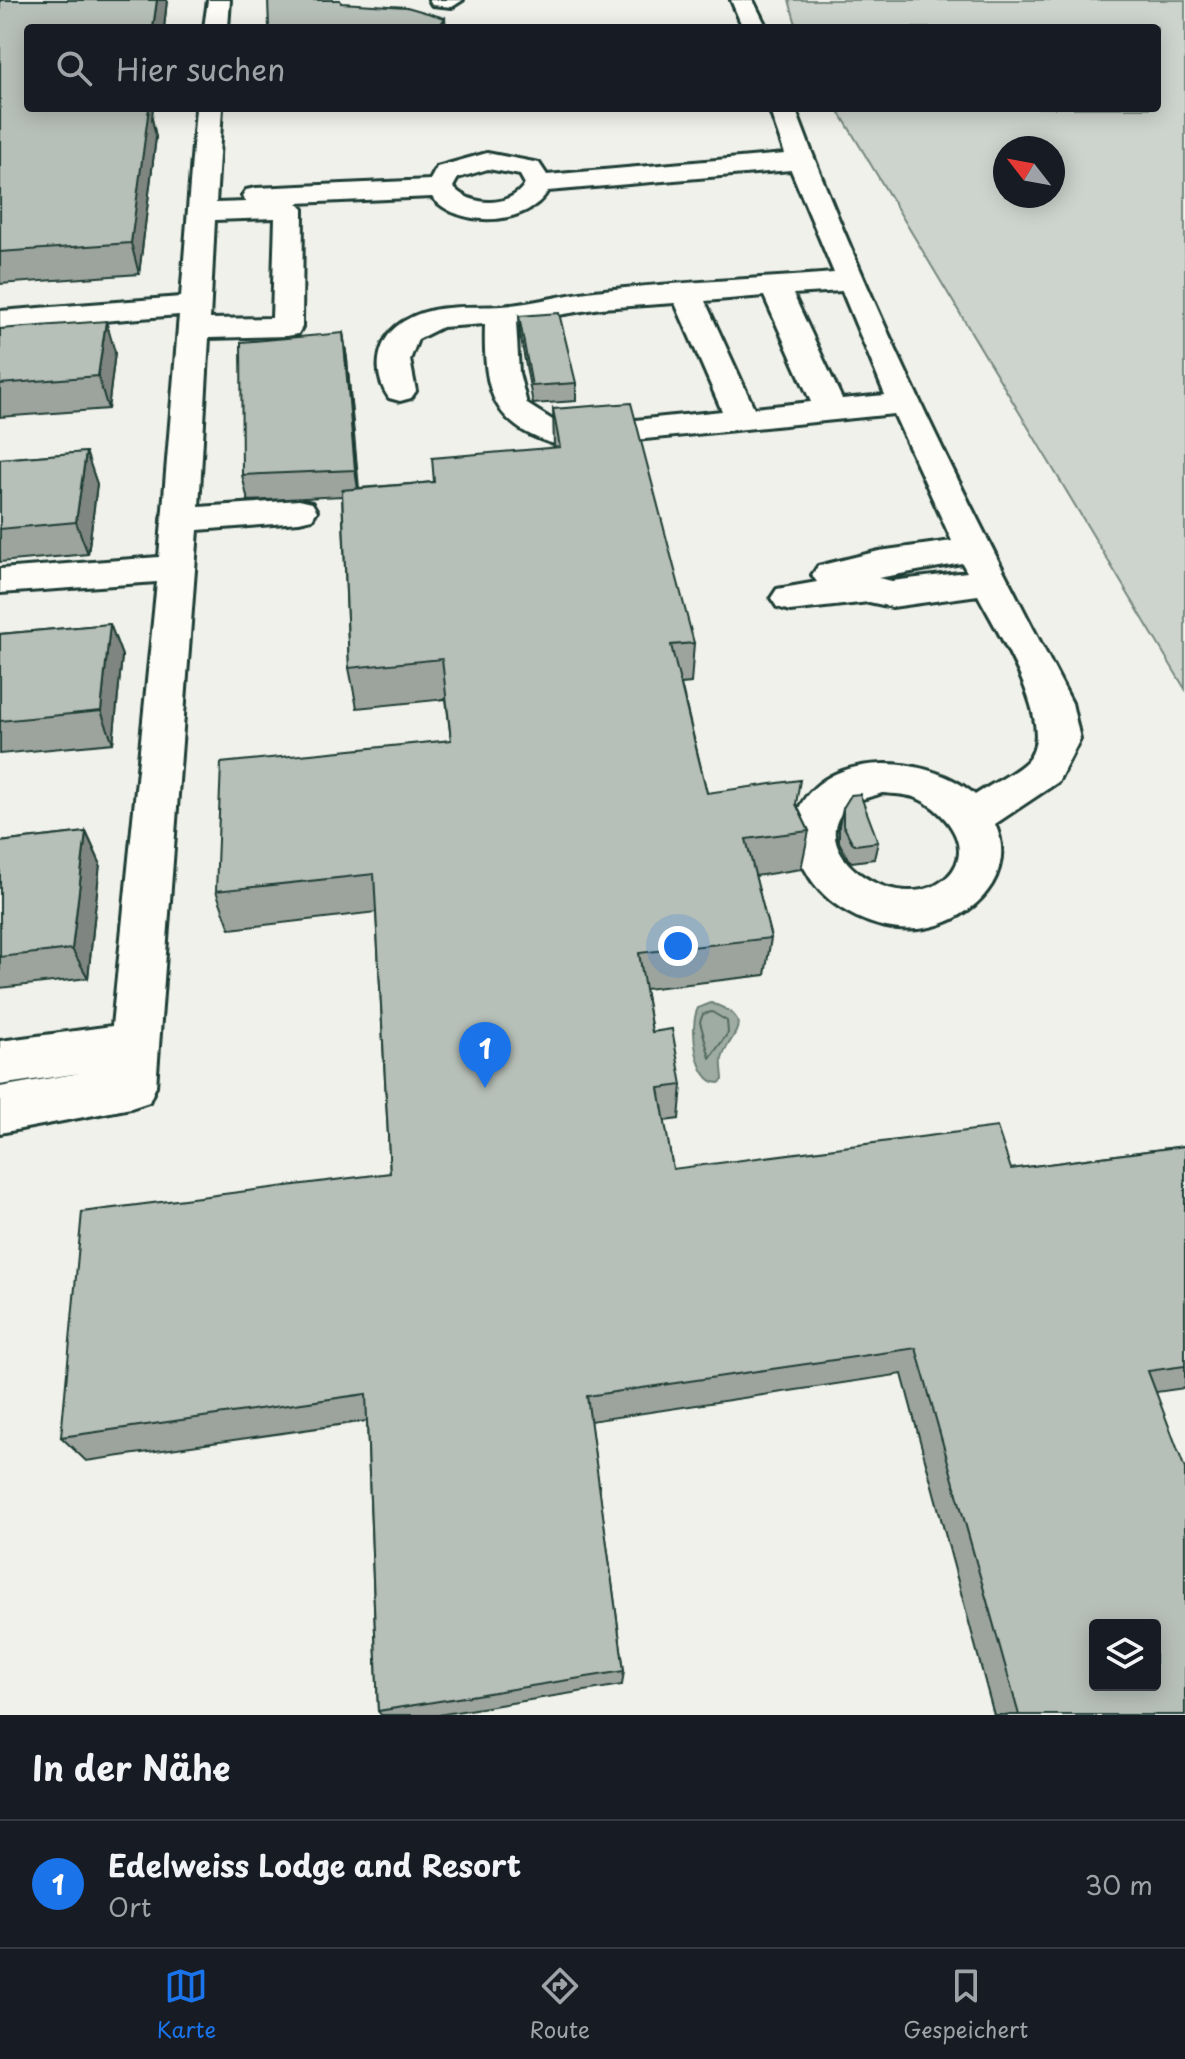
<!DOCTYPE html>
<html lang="de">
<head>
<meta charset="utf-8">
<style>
  :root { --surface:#171b24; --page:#242831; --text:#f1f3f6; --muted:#9ea1a6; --line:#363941; --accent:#1a73e8 }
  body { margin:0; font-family:"Playpen Sans",sans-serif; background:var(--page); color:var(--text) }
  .controls { position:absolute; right:24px; bottom:24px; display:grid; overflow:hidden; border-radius:8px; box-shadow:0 4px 20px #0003 }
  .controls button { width:72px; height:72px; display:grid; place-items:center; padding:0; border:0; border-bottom:2px solid var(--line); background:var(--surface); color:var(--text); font:40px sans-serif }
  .compass { position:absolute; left:993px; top:136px; width:72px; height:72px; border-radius:50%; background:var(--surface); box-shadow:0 4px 20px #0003; rotate:301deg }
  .you { position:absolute; left:678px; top:946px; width:28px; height:28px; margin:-20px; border:6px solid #fff; border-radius:50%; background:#1a73e8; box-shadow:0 0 0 12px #1a73e833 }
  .badge { display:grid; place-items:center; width:52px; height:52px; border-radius:50%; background:var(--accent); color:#fff; font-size:26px; font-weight:700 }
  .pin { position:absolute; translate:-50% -66px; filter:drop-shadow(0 2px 4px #0008) }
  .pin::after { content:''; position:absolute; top:42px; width:28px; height:24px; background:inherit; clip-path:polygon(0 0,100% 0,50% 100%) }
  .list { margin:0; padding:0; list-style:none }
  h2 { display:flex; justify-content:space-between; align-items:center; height:104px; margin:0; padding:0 32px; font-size:34px }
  h2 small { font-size:26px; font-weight:400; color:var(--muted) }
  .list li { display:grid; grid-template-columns:52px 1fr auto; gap:24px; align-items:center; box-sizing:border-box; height:128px; padding:0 32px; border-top:2px solid var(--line) }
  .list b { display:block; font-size:30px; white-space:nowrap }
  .list p { margin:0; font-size:26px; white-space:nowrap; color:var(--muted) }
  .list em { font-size:26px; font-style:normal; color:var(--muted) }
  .icon { flex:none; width:44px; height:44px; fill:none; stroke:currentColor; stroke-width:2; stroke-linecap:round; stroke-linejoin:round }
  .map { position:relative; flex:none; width:1185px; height:1715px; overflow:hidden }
  .search { position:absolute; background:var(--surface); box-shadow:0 4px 20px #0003; left:24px; right:24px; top:24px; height:88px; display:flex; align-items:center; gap:20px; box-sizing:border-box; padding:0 28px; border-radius:8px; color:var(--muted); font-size:30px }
  .sheet { height:232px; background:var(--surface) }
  nav { display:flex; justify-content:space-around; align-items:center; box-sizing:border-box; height:112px; border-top:2px solid var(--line); background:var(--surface); font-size:22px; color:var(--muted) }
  nav a { display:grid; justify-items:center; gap:4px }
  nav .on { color:var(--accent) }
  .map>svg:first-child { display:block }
</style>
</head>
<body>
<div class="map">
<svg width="1185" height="1715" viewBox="0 0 1185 1715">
  <rect width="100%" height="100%" fill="#f0f1eb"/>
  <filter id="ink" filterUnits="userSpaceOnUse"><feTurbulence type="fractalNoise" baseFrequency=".0125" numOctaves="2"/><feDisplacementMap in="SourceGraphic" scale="16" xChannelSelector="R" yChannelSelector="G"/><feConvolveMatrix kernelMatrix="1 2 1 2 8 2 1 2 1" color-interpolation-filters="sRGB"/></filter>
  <g filter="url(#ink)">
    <path fill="#cdd3cd" stroke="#768880" stroke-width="2" fill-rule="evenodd" d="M789,0h396v689l-348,-581h320v-80h-360zM1005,148h48v48h-48z"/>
    <path fill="#9faca4" stroke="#6c8077" stroke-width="2" d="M711,1003c51,17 14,35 11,56 -1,6 1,15 1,21l-4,3c-24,0 -30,-58 -21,-75z"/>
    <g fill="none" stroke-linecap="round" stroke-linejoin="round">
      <path stroke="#526961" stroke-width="2" d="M712,1012l15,9 1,12 -18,25 -10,-36 3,-8z"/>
      <defs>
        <path id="minor" d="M208,0h22l-2,28h-24z
          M429,0h34l-11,7 -20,-2z
          M731,0h22l14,28h-24z
          M196,108h26l-6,95 31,-1 -5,-6 4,-6 10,-2 174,-8 7,-13 50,-14 52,10 8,12 238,-21 -16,-46h26c76,205 176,402 277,595l8,36 -22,43 -63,42c23,50 -21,96 -70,104 -43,8 -99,-18 -119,-57 -6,-10 -15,-21 -14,-33 4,-88 129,-91 183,-43 16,-11 39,-21 52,-34 32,-34 -31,-131 -49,-166l-86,12 -23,-5 -79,9 -13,-4 -6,-9 6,-9 40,-7 -5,-7 6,-9 61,-15 73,-10 -58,-127 -329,33c-72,-18 -82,-54 -80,-123l-43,3 -24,12 -8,21 6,31 -5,7 -11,3 -11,-3c-19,-27 -11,-63 17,-78 30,-17 64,-12 96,-14 34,-3 68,-13 102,-16 76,-8 154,-11 230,-17l-43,-103 -243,21c-22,36 -90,37 -116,6l-135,6 6,6 -1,118 -4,7 -11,2 -78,2 -10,169 100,-7 13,3 5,8 -5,8 -13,3 -101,8 -42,556 -7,16 -18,6 -131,25v-46l80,-14 -80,12v-44l112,-15 45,-444 -157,11v-24l159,-12 20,-242 -179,14v-18l181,-14zM488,169l32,6 5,9c-15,24 -54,23 -72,3l5,-9zM275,218l-3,100 -62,1 5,-99zM842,291l43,104 -43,4 -49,-105zM764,296l47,106 -57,6 -49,-107zM675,303l47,108 -154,16 -14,-6 -27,-17 -8,-31 -3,-51 85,-14zM962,563l5,9 -75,9 -14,-3zM882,793c12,1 26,1 37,6 28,13 56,50 29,77 -46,46 -150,-24 -100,-70 8,-7 24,-9 34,-13z"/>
      </defs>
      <use href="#minor" stroke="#1f3d34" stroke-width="6"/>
      <use href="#minor" fill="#fdfcf7" fill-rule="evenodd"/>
    </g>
    <path fill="#9da49e" stroke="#1f3d34" stroke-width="2" d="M0,0h167l-3,28h-136l124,91 4,18 -17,137 -139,10z
      M519,316l57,67v18l-43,3 -13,-70z
      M0,329l115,23 -7,57 -108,8z
      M343,333l4,26 12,129 75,-6 120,-34 -1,-39 141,234 -3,40 -10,1 26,109 89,11 13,27 -8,38 -46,7 16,62 -6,37 -120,14 7,43 30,53 -3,34 -15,2 9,48h338l174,-23v242l-29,4 29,323h-191l-92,-341 -312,47 34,250 -2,14 -184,30h-57l-3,-4 -11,-290 -281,40 -25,-24 329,-264 -14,-261 -146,17 -14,-38 235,-151 -5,-41 -89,9 -8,-40 -7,-172 -94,5 -6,-26z
      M86,452l11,32 -9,70 -88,8v-103z
      M110,624l12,32 -9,87 -113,11v-120z
      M843,808l35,34 -4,17 -22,3 -4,-3 -9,-17v-17z
      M86,832l14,31 -12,115 -88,10v-146z"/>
    <path fill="#7f8681" stroke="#1f3d34" stroke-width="2" d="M157,0h10l-3,28h-11z
      M445,18l1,10h-8z
      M142,108h11l-1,11 4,18 -17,137 -8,-31z
      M106,321l9,31 -7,57 -10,-33z
      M343,333l4,26 12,137 -4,-26z
      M86,452l11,32 -9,70 -12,-32z
      M110,624l12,32 -9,87 -12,-32z
      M86,832l14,31 -12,115 -16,-29z"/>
    <path fill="#b6bfb8" stroke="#1f3d34" stroke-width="2" fill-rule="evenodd" d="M0,0h157l-4,28h-125v80h121l-18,135 -131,9z
      M268,0h72l1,3 66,4 38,11 -7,10h-169z
      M559,313l17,70 -44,3 -13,-70z
      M106,321l-8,55 -98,8v-55z
      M343,333l12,137 -113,5 -1,-133z
      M631,403l63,240 -23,2 36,148 93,-13 -4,24 13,27 -63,8 25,99 -132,15 13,79 20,-3 10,56 -23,3 14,81 324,-42 14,42 174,-23v220l-37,5 37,98v246h-166l-103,-367 -329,48 37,275 -246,40 -12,-317 -305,43 21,-225 308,-39 -16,-299 -158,17 5,-128 230,-23 -9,-81 -93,9 -7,-178 92,-8 -2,-24 128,-11 -7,-38zM1095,1625h60v60h-60z
      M86,452l-10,70 -76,7v-70z
      M110,624l-9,87 -101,10v-87z
      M860,794l18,48 -22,3 -4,-3 -9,-17v-17l8,-13z
      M86,832l-14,117 -72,8v-115z"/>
  </g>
</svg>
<div class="controls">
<button><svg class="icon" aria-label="layers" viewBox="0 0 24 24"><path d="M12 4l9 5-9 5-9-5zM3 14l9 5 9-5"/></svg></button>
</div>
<svg class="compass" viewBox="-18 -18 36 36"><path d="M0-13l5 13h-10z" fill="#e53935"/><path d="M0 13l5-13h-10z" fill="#9ea1a6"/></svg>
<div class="you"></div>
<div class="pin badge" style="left:485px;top:1088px">1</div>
<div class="search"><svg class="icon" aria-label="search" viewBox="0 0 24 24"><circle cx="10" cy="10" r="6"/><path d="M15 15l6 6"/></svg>Hier suchen</div>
</div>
<section class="sheet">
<h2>In der Nähe<small></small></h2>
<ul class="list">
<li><span class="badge">1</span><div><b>Edelweiss Lodge and Resort</b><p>Ort</p></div><em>30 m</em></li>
</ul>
</section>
<nav>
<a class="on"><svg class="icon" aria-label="map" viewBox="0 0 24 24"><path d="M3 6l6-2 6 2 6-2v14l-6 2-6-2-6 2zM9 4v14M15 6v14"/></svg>Karte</a>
<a><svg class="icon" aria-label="directions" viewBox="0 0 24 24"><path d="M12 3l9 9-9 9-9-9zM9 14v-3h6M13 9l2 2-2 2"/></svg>Route</a>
<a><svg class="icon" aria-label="saved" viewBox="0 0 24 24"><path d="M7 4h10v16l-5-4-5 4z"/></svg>Gespeichert</a>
</nav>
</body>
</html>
